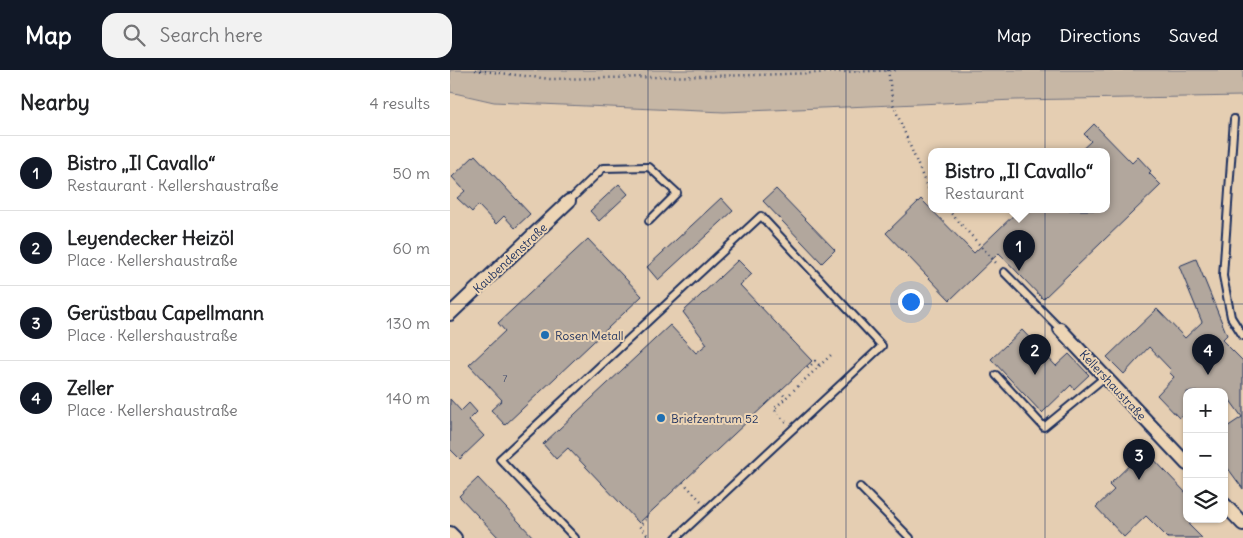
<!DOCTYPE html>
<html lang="en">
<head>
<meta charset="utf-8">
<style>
  :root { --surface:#fff; --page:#f2f2f2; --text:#202124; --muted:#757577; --line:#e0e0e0; --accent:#111827 }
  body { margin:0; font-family:Delius,sans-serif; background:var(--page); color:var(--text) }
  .controls { position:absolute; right:15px; bottom:15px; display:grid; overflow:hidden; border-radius:10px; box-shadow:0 1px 4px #0004 }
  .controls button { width:45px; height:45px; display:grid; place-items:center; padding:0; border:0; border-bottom:1px solid var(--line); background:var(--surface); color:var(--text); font:25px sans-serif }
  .you { position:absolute; left:460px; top:231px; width:18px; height:18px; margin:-12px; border:4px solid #fff; border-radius:50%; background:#1a73e8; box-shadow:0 0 0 8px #1a73e833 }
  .badge { display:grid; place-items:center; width:32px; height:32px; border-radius:50%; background:var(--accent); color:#fff; font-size:16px; font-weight:700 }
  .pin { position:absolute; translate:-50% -41px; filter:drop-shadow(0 1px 2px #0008) }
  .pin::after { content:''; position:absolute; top:26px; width:18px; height:15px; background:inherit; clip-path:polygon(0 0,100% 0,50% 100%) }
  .popup { position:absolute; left:478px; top:78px; width:182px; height:65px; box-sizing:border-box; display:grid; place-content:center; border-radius:10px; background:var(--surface); filter:drop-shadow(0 1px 4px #0005); font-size:16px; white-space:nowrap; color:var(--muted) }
  .popup b { font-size:19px; color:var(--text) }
  .popup::after { content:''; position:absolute; left:50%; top:100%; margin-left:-10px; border:10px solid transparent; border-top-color:var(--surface) }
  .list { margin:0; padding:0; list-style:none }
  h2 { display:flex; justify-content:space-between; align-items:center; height:65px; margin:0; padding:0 20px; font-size:21px }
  h2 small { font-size:16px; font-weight:400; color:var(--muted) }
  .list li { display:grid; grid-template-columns:32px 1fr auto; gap:15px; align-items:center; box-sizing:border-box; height:75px; padding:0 20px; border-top:1px solid var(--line) }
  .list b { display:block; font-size:19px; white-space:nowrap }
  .list p { margin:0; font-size:16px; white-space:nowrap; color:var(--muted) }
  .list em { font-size:16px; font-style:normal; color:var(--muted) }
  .icon { flex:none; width:28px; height:28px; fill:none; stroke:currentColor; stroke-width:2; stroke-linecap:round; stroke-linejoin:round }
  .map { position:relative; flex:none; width:793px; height:468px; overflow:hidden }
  header { display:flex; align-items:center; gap:30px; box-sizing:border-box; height:70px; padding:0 25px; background:var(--accent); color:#fff }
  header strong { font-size:24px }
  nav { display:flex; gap:28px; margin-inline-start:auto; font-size:18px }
  .search { width:350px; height:45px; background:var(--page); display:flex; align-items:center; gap:12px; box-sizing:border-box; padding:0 18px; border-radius:15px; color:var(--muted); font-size:19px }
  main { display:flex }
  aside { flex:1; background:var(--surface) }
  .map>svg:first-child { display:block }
</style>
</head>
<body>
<header>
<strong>Map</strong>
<div class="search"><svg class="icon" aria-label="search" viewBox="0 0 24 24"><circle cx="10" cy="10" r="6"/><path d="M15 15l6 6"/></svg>Search here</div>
<nav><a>Map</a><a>Directions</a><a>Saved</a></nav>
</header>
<main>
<aside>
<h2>Nearby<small>4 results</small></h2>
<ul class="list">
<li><span class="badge">1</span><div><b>Bistro „Il Cavallo“</b><p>Restaurant · Kellershaustraße</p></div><em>50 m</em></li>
<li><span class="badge">2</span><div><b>Leyendecker Heizöl</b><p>Place · Kellershaustraße</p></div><em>60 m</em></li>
<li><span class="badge">3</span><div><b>Gerüstbau Capellmann</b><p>Place · Kellershaustraße</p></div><em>130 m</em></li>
<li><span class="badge">4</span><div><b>Zeller</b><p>Place · Kellershaustraße</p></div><em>140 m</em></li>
</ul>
</aside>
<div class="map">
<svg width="793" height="468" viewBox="0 0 793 468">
  <rect width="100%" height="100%" fill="#e5ceb2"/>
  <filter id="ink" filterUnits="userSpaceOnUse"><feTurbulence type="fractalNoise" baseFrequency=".02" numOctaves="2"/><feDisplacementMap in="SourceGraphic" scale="10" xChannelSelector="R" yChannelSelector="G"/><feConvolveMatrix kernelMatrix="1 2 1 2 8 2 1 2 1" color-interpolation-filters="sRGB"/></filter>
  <g filter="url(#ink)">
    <path fill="#c7b7a5" stroke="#717382" d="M0,0h793v26l-228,4 -291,12 -230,-10 -44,-10z"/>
    <path fill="#b2a79d" stroke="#1b2f5e" d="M644,54l38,39 6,-6 13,14 -2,2 12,12 -118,114 -44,-46 -49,47 -64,-67 35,-34 53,54 45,-43h87v-58h-27l12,-11 -7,-7z
      M25,85l55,59 -15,14 -11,-12 -8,8 -18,-19 -6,7 -15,-14 8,-7 -13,-14z
      M169,114l9,10 -29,27 -9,-10z
      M326,119l59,61 -13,13 -59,-62z
      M271,128l12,13 -75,69 -11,-13z
      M138,169l54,57 -137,129 -14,-15 11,-10 -33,-35 36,-34 -7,-8z
      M746,189l31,76 -5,5 21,21v128l-19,-26v-34l18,-12 -18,-25h-37v19l-8,7 -22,-23 17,-18 -5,-5 2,-2 -22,-23 -25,27 -17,-17 50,-48 28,29 17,-16 -23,-56z
      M288,190l14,14 -12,11 72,76 -173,162 -71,-75 -12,11 -13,-15 127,-119 26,28 11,-9 -24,-32z
      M572,260l34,36 13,-12 20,21 -15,14 -3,-4 -29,28 -51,-54z
      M0,329l11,12 8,-8 8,9 -8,8 15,16 -24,23 -10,-10z
      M695,380l42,44v25h9l-7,6 13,13h-34l-22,-22 -22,21 -28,-30 18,-17 -5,-5z
      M28,408l56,60h-35l-40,-42z"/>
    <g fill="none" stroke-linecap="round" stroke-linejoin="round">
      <defs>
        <path id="lane" d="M784,49l-11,157 8,41 12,19
          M119,131l34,-33 46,-1 28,26 -28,28
          M554,202l56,57
          M546,305l48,52 61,-50
          M410,417l50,51
          M125,468l-75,-79 261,-243 121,130 -206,192"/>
        <path id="street" d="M0,244l119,-113
          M610,259l127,135
          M774,434l19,20
          M0,463l5,5"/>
      </defs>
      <use href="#lane" stroke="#1b2f5e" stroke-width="10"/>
      <use href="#street" stroke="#1b2f5e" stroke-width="16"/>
      <path stroke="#1b2f5e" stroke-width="2.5" stroke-dasharray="1 4" stroke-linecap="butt" d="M25,0l75,9 206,-4 143,-5
        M438,0l5,34 34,83 5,5
        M498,140l50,55
        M354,298l2,2 9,-9 5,5
        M330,321l6,7
        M336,352l-12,-13 59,-56
        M233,412l18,19
        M196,447l2,1 -9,8 11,12"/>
      <use href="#lane" stroke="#edd5b5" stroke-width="6"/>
      <use href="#street" stroke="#edd5b5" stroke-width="12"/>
    </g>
  </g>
  <path fill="none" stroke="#1b2f5e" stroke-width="1" stroke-opacity="0.55" d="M198,0v468M396,0v468M595,0v468M0,234h793"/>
  <g fill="#1f6fb2" stroke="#edd5b5" stroke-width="2">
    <circle cx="95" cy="265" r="5"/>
    <circle cx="211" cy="348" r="5"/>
  </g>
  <g text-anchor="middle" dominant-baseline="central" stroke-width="4" stroke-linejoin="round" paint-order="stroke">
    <g font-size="10" fill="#414d6e">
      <text x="55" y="308">7</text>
    </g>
    <g font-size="12" fill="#1b2f5e" stroke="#edd5b5">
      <text transform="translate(60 188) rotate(-43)">Kaubendenstraße</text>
      <text transform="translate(663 315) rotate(47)">Kellershaustraße</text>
    </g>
    <g font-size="12" fill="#1b2f5e" stroke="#edd5b5" text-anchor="start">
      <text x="105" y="265">Rosen Metall</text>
      <text x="221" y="348">Briefzentrum 52</text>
    </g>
  </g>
</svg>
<div class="controls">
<button>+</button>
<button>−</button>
<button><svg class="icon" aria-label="layers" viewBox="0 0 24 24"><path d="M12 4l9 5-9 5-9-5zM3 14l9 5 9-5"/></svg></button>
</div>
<div class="you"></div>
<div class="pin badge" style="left:569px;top:201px">1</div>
<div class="popup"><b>Bistro „Il Cavallo“</b>Restaurant</div>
<div class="pin badge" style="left:585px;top:305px">2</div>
<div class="pin badge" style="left:689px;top:410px">3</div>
<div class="pin badge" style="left:758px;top:305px">4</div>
</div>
</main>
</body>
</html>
